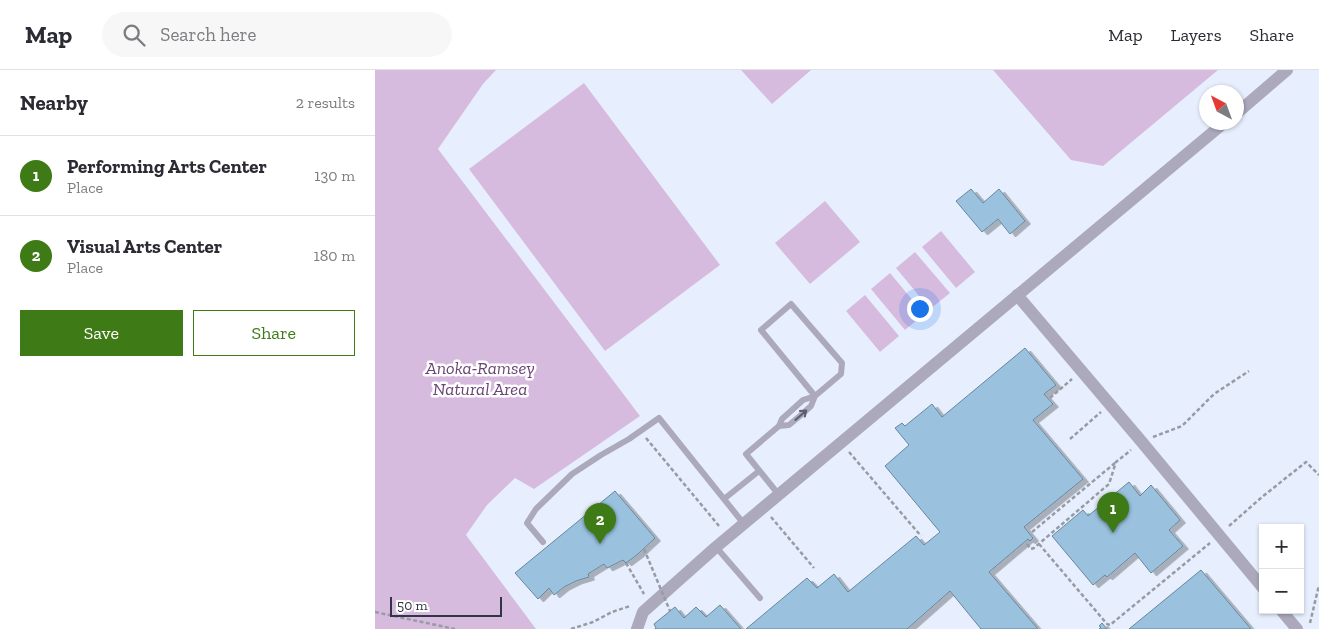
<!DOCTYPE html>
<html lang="en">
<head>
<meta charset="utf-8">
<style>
  :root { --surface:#fff; --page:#f7f7f7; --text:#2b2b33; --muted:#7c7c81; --line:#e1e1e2; --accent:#3e7a15 }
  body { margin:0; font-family:"Zilla Slab",serif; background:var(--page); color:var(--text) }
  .controls { position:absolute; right:15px; bottom:15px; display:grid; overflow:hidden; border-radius:0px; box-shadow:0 1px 4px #0004 }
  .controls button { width:45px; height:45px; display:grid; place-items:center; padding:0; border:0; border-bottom:1px solid var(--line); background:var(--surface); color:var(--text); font:25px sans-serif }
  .compass { position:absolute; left:824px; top:15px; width:45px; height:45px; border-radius:50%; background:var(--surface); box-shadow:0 1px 4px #0004; rotate:319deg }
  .scale { position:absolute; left:15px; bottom:12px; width:112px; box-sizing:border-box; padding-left:5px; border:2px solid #303642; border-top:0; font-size:14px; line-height:18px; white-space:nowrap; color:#303642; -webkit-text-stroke:4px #fff; paint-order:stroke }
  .you { position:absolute; left:544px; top:238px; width:18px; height:18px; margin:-12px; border:4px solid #fff; border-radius:50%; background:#1a73e8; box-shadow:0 0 0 8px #1a73e833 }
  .badge { display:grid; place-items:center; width:32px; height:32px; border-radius:50%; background:var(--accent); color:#fff; font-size:16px; font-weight:700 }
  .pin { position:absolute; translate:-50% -41px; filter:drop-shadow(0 1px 2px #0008) }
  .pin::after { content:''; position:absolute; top:26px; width:18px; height:15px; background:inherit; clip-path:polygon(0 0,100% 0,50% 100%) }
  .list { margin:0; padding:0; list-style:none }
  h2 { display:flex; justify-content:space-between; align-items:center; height:65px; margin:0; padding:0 20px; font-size:21px }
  h2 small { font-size:16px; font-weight:400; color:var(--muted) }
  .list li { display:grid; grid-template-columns:32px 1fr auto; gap:15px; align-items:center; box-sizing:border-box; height:80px; padding:0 20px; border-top:1px solid var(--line) }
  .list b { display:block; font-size:19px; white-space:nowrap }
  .list p { margin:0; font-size:16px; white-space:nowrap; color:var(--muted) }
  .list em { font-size:16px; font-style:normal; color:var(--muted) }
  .actions { display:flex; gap:10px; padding:15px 20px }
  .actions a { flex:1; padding:11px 0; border:1px solid var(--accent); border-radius:0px; text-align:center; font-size:18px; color:var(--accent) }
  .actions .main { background:var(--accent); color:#fff }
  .icon { flex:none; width:28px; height:28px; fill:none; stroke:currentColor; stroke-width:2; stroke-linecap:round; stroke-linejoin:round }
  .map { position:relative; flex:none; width:944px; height:559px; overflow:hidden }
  header { display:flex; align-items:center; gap:30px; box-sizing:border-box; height:70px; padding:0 25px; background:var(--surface); border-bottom:1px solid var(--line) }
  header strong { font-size:24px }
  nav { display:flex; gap:28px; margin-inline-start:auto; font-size:18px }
  .search { width:350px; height:45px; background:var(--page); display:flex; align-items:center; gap:12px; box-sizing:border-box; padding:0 18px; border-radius:28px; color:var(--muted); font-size:19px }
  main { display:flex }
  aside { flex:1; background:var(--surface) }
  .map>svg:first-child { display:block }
</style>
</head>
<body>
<header>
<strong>Map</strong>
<div class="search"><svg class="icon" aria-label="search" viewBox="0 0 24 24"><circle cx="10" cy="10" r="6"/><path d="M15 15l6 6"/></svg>Search here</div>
<nav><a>Map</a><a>Layers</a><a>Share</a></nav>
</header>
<main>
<aside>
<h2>Nearby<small>2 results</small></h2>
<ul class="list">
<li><span class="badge">1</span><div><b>Performing Arts Center</b><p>Place</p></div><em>130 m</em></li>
<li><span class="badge">2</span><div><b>Visual Arts Center</b><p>Place</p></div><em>180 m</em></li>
</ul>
<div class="actions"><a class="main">Save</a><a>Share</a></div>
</aside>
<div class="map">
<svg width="944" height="559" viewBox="0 0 944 559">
  <defs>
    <filter id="shadow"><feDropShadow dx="5.5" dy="3" stdDeviation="0" flood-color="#0004"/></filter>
  </defs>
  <rect width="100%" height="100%" fill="#f3f6fc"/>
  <path fill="#e7effe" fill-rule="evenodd" d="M0,0h944v559h-944zM832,22h30v30h-30zM888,458h37v82h-37z"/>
  <path fill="#d7bbdf" d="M0,0h121l-13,14 -45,65 202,267 -106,73 -19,-11 -28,27 -21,30 70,94h-161z
    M366,0h70l-39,34z
    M618,0h225l-115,96 -32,-6z
    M209,13l136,182 -115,86 -136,-182z
    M450,131l35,41 -50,42 -35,-41z
    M566,161l34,41 -19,16 -34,-41z
    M540,182l35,41 -20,16 -34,-41z
    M515,203l34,41 -19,16 -34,-41z
    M490,225l34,41 -19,16 -34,-41z"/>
  <path fill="#9ac2df" stroke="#68869b" filter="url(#shadow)" d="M596,119l12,14 16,-14 26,32 -15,13 -12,-15 -16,13 -26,-31z
    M650,278l31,37 -12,9 9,10 -20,16 50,59 -59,48 9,11 -3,3 -2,-2 -39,33 49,57h-57l-31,-38 -43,38h-161l61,-51 10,10 17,-14 14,18 68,-56 8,9 16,-13 -55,-66 24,-21 -14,-17 7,-5 3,3 27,-22 10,13z
    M754,412l11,14 11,-11 29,35 -11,10 14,16 -32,27 -16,-20 -28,24 -2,-2 -12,10 -41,-49 31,-26 5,6z
    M240,421l40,47 -17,16 -12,9 -3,-3 -16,8 -3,-4 -16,10 1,3 -13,4 -12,6 -10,8 -5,-7 -11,11 -23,-26z
    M826,500l50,59h-122z
    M345,535l21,24h-86l1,-1 -2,-4 21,-17 9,11 12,-11 10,10z
    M727,553l5,6h-8l2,-2 -2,-1z"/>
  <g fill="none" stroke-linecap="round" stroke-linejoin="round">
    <path stroke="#979ba4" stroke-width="2.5" stroke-dasharray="4 2.5" stroke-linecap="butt" d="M675,328l22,-19
      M778,367l29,-11 32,-32 35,-23
      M271,368l73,88
      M695,369l31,-27
      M474,382l72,84
      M396,447l43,51
      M854,456l33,-29 44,-35 13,13
      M657,462l83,-69
      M652,474l4,5 3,-1 75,-64 7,-22 15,-12
      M664,474l68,80 3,1 100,-82
      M251,493l18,31
      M0,542l80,17
      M935,553l9,-38
      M196,559l22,-7 19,-10 18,-6"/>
    <path stroke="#aca9bc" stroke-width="6" d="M404,356l10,-1 12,-10 10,-9 4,-10
      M404,425l-33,-41 33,-28 3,-7 21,-19 12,-4 26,-22 1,-11 -51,-59 -30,26 54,66
      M349,429l35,-28
      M168,472l-16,-19 9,-14 36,-35 29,-19 28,-16 30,-21 85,106
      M341,477l44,51"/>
    <path stroke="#aca9bc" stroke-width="12" d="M862,43l50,-43
      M642,225l124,146 122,147
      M906,540l16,19
      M262,559l6,-17 73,-65 509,-425"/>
    <path stroke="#979ba4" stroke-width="2.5" stroke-dasharray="4 2.5" stroke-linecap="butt" d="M269,479l26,62"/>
  </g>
  <defs><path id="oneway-shaft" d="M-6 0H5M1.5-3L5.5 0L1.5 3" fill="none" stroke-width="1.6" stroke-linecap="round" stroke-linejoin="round" transform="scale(1.25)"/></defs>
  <use stroke="#5b5e6d" href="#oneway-shaft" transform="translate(426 345) rotate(-41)"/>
  <g text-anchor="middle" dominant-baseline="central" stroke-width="5" stroke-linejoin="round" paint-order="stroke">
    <g font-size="18" font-style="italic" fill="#6a4575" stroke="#fff">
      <text x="105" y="298">Anoka-Ramsey<tspan x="105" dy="21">Natural Area</tspan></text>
    </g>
  </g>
</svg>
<div class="controls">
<button>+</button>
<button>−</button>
</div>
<svg class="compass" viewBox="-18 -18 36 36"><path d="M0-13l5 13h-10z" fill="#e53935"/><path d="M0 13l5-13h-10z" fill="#7c7c81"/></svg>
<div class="scale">50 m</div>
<div class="you"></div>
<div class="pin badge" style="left:738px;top:463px">1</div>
<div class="pin badge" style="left:225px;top:474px">2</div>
</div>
</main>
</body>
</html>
